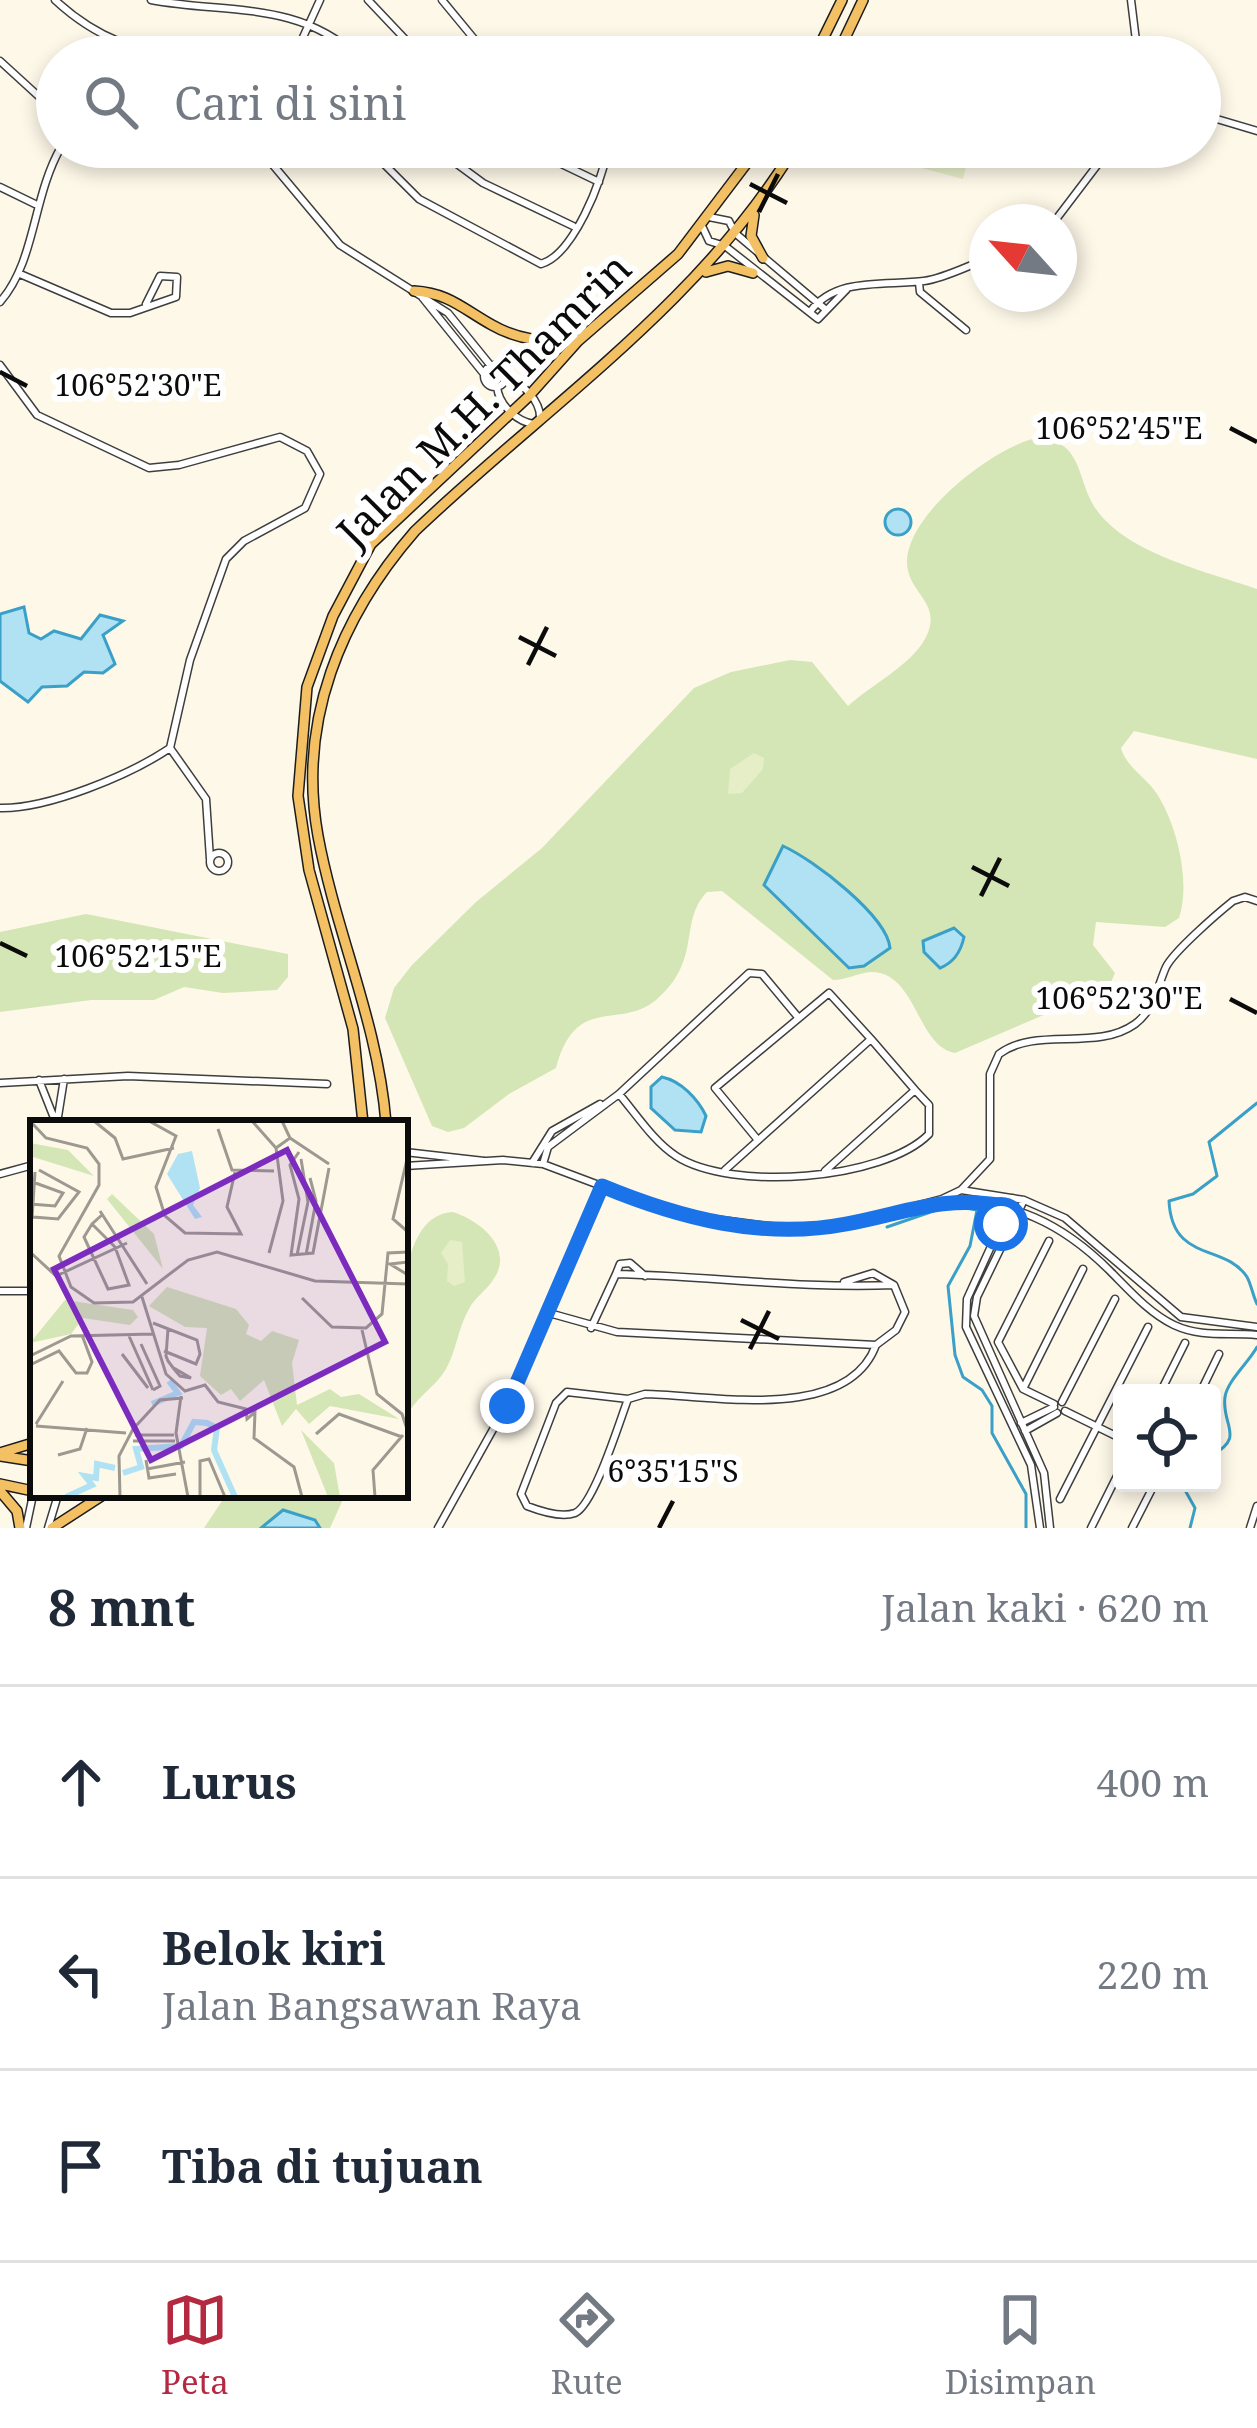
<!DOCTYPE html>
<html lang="id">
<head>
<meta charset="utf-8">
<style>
  :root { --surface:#fff; --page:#f6f6f7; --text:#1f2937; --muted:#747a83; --line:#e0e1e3; --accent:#b42940 }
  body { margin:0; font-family:"Noto Serif",serif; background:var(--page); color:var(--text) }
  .controls { position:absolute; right:36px; bottom:36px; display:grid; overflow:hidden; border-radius:12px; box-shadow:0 6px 18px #0003 }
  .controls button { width:108px; height:108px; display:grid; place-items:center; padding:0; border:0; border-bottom:3px solid var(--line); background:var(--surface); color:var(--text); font:60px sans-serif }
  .compass { position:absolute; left:969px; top:204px; width:108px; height:108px; border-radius:50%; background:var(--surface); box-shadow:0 6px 18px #0003; rotate:297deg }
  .stop { position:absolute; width:36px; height:36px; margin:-27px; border:9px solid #1a73e8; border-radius:50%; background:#fff }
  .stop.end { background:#1a73e8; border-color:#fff; box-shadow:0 3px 12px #0008 }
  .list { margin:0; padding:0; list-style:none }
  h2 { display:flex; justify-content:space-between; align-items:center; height:156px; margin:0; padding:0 48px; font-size:51px }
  h2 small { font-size:39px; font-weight:400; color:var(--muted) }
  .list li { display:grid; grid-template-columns:78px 1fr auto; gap:36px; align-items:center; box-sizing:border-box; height:192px; padding:0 48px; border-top:3px solid var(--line) }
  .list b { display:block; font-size:45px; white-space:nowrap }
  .list p { margin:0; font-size:39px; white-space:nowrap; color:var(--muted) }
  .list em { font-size:39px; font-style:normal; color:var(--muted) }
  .icon { flex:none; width:66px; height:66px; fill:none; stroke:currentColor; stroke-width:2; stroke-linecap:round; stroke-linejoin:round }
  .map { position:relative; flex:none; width:1257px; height:1528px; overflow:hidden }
  .search { position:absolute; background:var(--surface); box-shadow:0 6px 18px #0003; left:36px; right:36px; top:36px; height:132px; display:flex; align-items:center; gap:30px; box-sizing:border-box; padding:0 42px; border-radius:66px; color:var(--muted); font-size:45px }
  .sheet { height:732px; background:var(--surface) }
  nav { display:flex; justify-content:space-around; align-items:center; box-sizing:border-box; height:168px; border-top:3px solid var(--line); background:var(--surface); font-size:33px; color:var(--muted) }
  nav a { display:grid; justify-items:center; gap:6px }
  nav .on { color:var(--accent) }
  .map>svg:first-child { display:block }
</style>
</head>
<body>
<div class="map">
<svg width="1257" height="1528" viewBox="0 0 1257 1528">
  <rect width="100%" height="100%" fill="#fef8e9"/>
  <path fill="#d4e6b5" d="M1042,437c48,10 31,51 63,83 36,37 103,52 152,69v170l-123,-28 -13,17c5,19 25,29 36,46 20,31 34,88 22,124l-14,9 -69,-5 -3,23 22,28 -6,14 -154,66c-39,-7 -38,-82 -85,-81 -12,1 -24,8 -37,8l-111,-89 -15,1c-29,30 -4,68 -51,108 -38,31 -80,-7 -100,68l-47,26 -45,34 -16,4 -16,-6 -47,-108 9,-30 18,-23 64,-63 66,-54 152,-160 37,-16 59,-12 22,2 36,44c22,-20 63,-41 77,-67 19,-36 -16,-44 -18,-75 -3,-49 92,-122 135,-127z
    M86,914l202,40v23l-11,13 -54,3 -39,-6 -30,13h-63l-91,12v-80z
    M453,1212c28,9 62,37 40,68 -7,11 -18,17 -24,29 -11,19 -13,43 -23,60 -12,20 -29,26 -41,50 0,-49 -20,-204 48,-207z
    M226,1495h119l-15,33h-126z"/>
  <path fill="#e5eec7" d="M843,147h128l-8,32z
    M754,753l10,5 -1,11 -21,24 -14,1 2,-25z
    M450,1240l12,2 3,40 -11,4 -7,-5 1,-17 -7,-11z"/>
  <path fill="#b0e2f3" stroke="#3aa0c7" stroke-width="3" d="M885 522a13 13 0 1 1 26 0a13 13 0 1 1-26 0Z
    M24,607l5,26 12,6 13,-8 27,8 19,-24 23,6 -20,14 12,29 -12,9 -19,-1 -17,14 -25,1 -14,15 -28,-21v-67z
    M783,846c31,14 104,70 107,102l-26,18 -15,2 -85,-83z
    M954,928l10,9c-3,14 -11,26 -24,31l-16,-16 -1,-11z
    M662,1077c19,4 36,22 44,39l-5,16 -26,-2 -24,-22v-21z
    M283,1510l32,10 5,8h-59z"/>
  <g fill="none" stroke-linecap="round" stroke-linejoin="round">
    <path stroke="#3aa0c7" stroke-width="3" d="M1257,1103l-48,39 8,34 -24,18 -24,7c3,62 56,42 78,76 4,7 6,19 10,27
      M887,1227l64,-22 26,5 -7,36 -22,40 7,69 8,22 19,13 10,16v27l34,61v34
      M1212,1455c34,-18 9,-30 13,-58 2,-16 24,-35 32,-50
      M1181,1483l14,25 -5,20"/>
    <defs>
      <path id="street" d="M55,0c41,38 84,54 139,57
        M151,0c75,14 147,0 207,57
        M368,0l54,57
        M442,0l47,57
        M1131,0l7,57
        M294,57l26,-57
        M0,61l57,52
        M1200,114l57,17
        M243,147l30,18 67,80 108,68 43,53
        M367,147l52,52 122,65c32,-9 62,-84 67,-117
        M434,147l49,36 90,43
        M526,147l73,35
        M0,187l35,17
        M709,217l20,4 6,12 90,76
        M1054,222l57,-75
        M702,226l7,15 16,5 93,73 29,-30
        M20,274l91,39h19l46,-16 1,-20 -17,-1 -14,28
        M919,283l1,9 46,38
        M422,297l62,77
        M0,302c36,-41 32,-104 61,-155
        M810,312c25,-36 77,-26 114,-31 21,-3 43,-15 63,-22
        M484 376a11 11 0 1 1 22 0a11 11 0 1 1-22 0Z
        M0,365l37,50 112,53 30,-3 101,-28 27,14 13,23 -15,34 -61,33 -18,18 -36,101 -20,88c-40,27 -122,61 -170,60
        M507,378c16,5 33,23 33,39
        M497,387c2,18 20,35 37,37
        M170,748l36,51 4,60
        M210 862a9 9 0 1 1 18 0a9 9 0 1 1-18 0Z
        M871,1039l44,51
        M39,1080l17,43
        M0,1083l128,-7 199,8
        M619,1094c17,20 35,48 57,62 55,36 208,24 253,-22v-29l-14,-15 -90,81
        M57,1123l7,-44
        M405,1152l79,9
        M532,1163l20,-32 48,-27
        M543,1164l5,-17 71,-53 130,-121 13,1 35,42
        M405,1166l98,-6 40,4 133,50 115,15 52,-4 99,-26 19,-9 29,-31v-85l9,-20c37,-28 97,-2 136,-30 20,-15 22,-37 31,-57 8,-16 52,-54 67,-66l12,-4 12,4
        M725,1170l146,-131 -42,-46 -114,95 42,51
        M0,1174l33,-9
        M961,1190l63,10 41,18 116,99 76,10
        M1013,1198l-46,101 -1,28 65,138 9,63
        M944,1199c69,2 117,23 166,72 19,19 39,42 64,54 28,13 54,7 83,10
        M1024,1200l-47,97 -3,19 70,157 6,55
        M1049,1241l-51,101 25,47 31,15
        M844,1282l29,-9 21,12
        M0,1291h33
        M549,1313l68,19 259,13 20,-15 9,-18 -11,-27c-92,4 -186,-9 -278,-11l4,-10 10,-1 15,13
        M591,1328l25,-54
        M1023,1389l60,-120
        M567,1392l61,7c-8,21 -34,106 -53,114 -14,5 -35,-2 -48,-7l-6,-12 35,-91z
        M1160,1393l25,-50
        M1200,1393l19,-39
        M628,1399l17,-5c65,1 202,30 231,-49
        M1062,1402l53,-103
        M1065,1411l57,28
        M1021,1423l33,-16
        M1025,1431l32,-18
        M1060,1499l88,-172
        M26,1528l7,-33
        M48,1528l10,-33
        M438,1528l77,-138 87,-204
        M1091,1528l31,-62
        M1132,1528l23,-45
        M1250,1528l7,-22"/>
      <path id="primary" d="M814,57l28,-57
        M836,57l27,-57
        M754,215l-3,21 12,22
        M706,272l22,-6 25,7
        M414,291c35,2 49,18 78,34 26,15 55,18 84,16
        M363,1123l-10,-94 -44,-159 -11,-74 9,-109 26,-71 38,-72 157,-147 50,-56 100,-87 81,-107
        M386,1123c-8,-100 -50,-190 -68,-287 -21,-115 23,-220 97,-305 131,-125 285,-227 380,-384
        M0,1453l33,-10
        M0,1456l33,5
        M0,1484l33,7
        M0,1491l17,20 3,17
        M52,1528l51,-33"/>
    </defs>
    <use href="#street" stroke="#3e3e3e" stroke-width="9"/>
    <use href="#primary" stroke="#1c1c1c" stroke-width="12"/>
    <use href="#street" stroke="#fff" stroke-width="6"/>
    <use href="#primary" stroke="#f3c064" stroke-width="9"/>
  </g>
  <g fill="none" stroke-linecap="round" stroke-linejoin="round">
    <path stroke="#1a73e8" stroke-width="15" d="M507,1406l95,-220c77,32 161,54 244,38 64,-12 96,-30 164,-17l-9,17"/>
  </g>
  <path fill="none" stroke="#0b0b0b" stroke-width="4.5" d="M750,184l37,19M759,212l19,-38M0,372l27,14M1230,428l27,14M519,637l37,19M528,665l19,-38M972,867l37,19M981,896l19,-38M0,943l27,13M1230,999l27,14M741,1320l38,19M750,1349l19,-38M659,1528l14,-27"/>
  <g text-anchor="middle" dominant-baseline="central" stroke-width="12" stroke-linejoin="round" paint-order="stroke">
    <g font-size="42" fill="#0b0b0b" stroke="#fff">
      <text transform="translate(483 399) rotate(-45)">Jalan M.H. Thamrin</text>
    </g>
  </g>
  <g transform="translate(30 1120)">
    <rect width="378" height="378" fill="#fef8e9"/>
    <path d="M0,23l38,7 26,26 -64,-20zM82,74l42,40 9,35 -56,-70zM137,167l69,22 13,16 -3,9 15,7 11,-10 27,9 -7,23 5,42 33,-16 11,8 18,-3 40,25 -69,-13 -21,18 -13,-15 -14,17 -18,-46 -24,21 -9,-12 -10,6 -21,-19 7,-48 -22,-1 -36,-21zM35,180l68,10 5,7 -8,8 -47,-7 -12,16 -41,9zM271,310l33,33 6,34h-12z" fill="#d4e6b5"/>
    <path d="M162,31l8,37 -7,17 9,12 -7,2 -28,-45 11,-20z" fill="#b0e2f3"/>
    <path fill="none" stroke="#b0e2f3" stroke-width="6" d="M122,284l26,-11 -9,-12M93,353l18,-6 -5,-18 45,-3 13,-24 13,1 10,5 -3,22 21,47M36,377l26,-12 -7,-9 11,2 1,-14 18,4"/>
    <path fill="none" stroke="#9d9990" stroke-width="3" d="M0,1l16,17 41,10 12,16v21l-40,71 12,31 23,16 39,-1 55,-42 29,-8 98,29 93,3M64,1l21,17 8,21 51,-11M119,1l27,15 -20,51 9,29 20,17 56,1 -14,-27 8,-35M222,1l24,27M188,9l14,41 42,1M260,18l39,26M269,32l-9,13 9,34 -8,56 22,-2 16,-85M378,35l-15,64 15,13M0,61l33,12 -8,13 -25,-2M70,91l47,73M3,97l25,2 21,-27 -40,-22M2,99l3,-47M62,104l23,23 14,38 -21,4 -24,-52 8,-13 11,-10M0,132l26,24 71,-33M239,133l14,-52 -7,-53 14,-10 -8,-17M267,135l11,-53 -7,-43M276,135l10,-54 -6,-23M378,142l-18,2 18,11M112,177l24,77 19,17 20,-6 13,17 28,7 1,10 8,-7 -1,26 40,29 8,30M272,178l30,29 34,1 16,-14 6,-61 20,-1M123,203l44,17 3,14 -4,10 -32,-13M138,209l-2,27 2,5 6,8 6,7 11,2 -19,-11M332,210l15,64 25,20 6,18M99,216l24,54M111,224l19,42 -7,4M92,234l26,34M0,236l41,-20 82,-2M0,245l29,-14 17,22h11l5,-11 -10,-27M151,276l-5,37 12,64M6,304l27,-43M6,306l90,7M286,314l23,-20 63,23M105,315h39M103,321h42M28,335l22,-6 7,-21M116,340l3,18 27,-4M117,349l38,-7M90,377l-1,-41 14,-27 27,-29 23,-2M170,377v-36l9,-2 16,38M345,377l-2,-27 30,-35"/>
    <path fill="#7b2cbf" fill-opacity="0.15" stroke="#7b2cbf" stroke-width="6" d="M257,30l98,192 -234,118 -97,-191z"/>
    <rect width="378" height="378" fill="none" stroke="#0b0b0b" stroke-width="6"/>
  </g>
  <g font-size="30" text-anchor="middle" fill="#0b0b0b" stroke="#fff" stroke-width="12" stroke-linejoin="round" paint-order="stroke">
    <text x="138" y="396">106°52'30"E</text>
    <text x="1119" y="439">106°52'45"E</text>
    <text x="138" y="967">106°52'15"E</text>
    <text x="1119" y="1009">106°52'30"E</text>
    <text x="673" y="1482">6°35'15"S</text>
  </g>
</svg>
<div class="controls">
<button><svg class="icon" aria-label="locate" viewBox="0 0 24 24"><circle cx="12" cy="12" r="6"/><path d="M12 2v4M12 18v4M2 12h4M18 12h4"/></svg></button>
</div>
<svg class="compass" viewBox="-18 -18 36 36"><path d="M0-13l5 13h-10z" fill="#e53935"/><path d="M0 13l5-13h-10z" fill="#747a83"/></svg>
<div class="stop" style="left:1001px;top:1224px"></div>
<div class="stop end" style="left:507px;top:1406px"></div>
<div class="search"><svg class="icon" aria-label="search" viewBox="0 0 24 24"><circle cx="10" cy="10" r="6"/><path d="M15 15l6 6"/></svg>Cari di sini</div>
</div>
<section class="sheet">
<h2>8 mnt<small>Jalan kaki · 620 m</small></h2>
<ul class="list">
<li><svg class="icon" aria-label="ahead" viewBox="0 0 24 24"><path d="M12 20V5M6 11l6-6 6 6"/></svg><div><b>Lurus</b></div><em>400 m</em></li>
<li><svg class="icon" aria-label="left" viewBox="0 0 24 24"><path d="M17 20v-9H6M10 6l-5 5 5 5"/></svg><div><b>Belok kiri</b><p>Jalan Bangsawan Raya</p></div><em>220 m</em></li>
<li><svg class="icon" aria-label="arrive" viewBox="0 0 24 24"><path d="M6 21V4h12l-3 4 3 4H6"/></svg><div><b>Tiba di tujuan</b></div></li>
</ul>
</section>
<nav>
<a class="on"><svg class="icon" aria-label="map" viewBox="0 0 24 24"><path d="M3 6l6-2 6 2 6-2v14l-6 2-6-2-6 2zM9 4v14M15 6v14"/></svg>Peta</a>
<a><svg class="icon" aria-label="directions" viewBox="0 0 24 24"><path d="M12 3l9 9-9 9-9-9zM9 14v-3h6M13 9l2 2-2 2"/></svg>Rute</a>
<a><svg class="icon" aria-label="saved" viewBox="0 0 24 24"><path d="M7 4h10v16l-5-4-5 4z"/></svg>Disimpan</a>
</nav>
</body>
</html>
